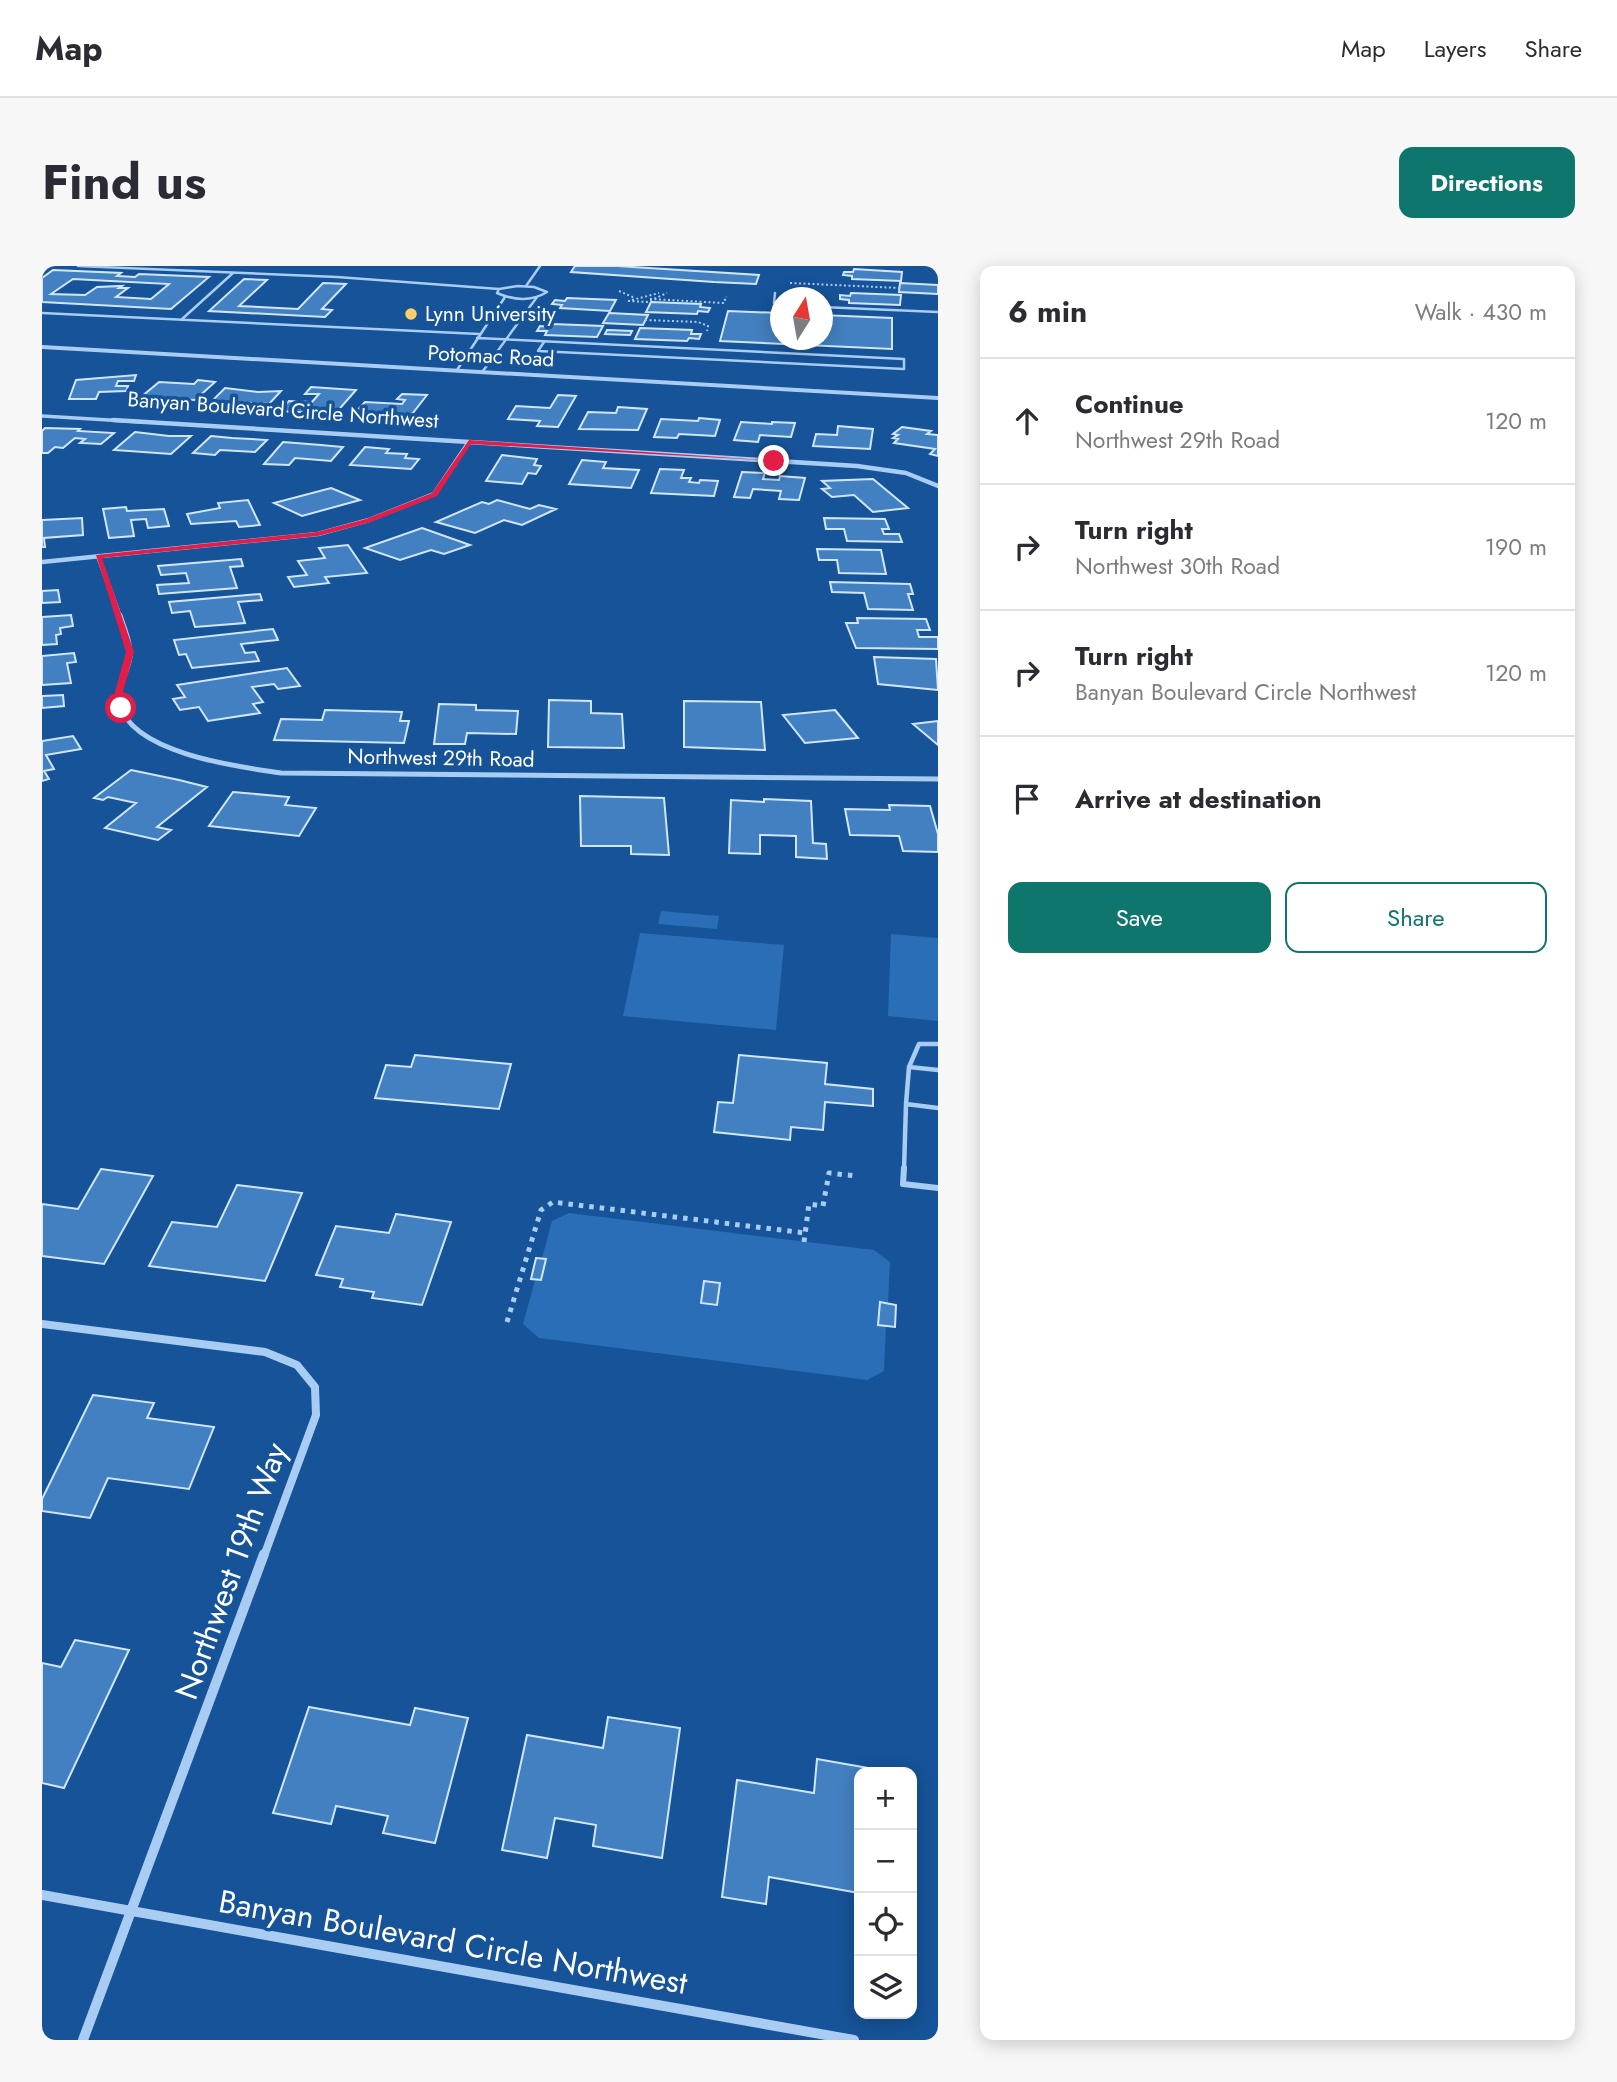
<!DOCTYPE html>
<html lang="en">
<head>
<meta charset="utf-8">
<style>
  :root { --surface:#fff; --page:#f7f7f7; --text:#2b2b33; --muted:#7c7c81; --line:#e1e1e2; --accent:#0f766e }
  body { margin:0; font-family:Jost,sans-serif; background:var(--page); color:var(--text) }
  .controls { position:absolute; right:21px; bottom:21px; display:grid; overflow:hidden; border-radius:14px; box-shadow:0 4px 18px #0003 }
  .controls button { width:63px; height:63px; display:grid; place-items:center; padding:0; border:0; border-bottom:2px solid var(--line); background:var(--surface); color:var(--text); font:35px sans-serif }
  .compass { position:absolute; left:728px; top:21px; width:63px; height:63px; border-radius:50%; background:var(--surface); box-shadow:0 4px 18px #0003; rotate:11deg }
  .stop { position:absolute; width:21px; height:21px; margin:-16px; border:5px solid #e11d48; border-radius:50%; background:#fff }
  .stop.end { background:#e11d48; border-color:#fff; box-shadow:0 2px 7px #0008 }
  .list { margin:0; padding:0; list-style:none }
  h2 { display:flex; justify-content:space-between; align-items:center; height:91px; margin:0; padding:0 28px; font-size:30px }
  h2 small { font-size:23px; font-weight:400; color:var(--muted) }
  .list li { display:grid; grid-template-columns:46px 1fr auto; gap:21px; align-items:center; box-sizing:border-box; height:126px; padding:0 28px; border-top:2px solid var(--line) }
  .list b { display:block; font-size:26px; white-space:nowrap }
  .list p { margin:0; font-size:23px; white-space:nowrap; color:var(--muted) }
  .list em { font-size:23px; font-style:normal; color:var(--muted) }
  .actions { display:flex; gap:14px; padding:21px 28px }
  .actions a { flex:1; padding:16px 0; border:2px solid var(--accent); border-radius:14px; text-align:center; font-size:24px; color:var(--accent) }
  .actions .main { background:var(--accent); color:#fff }
  .icon { flex:none; width:38px; height:38px; fill:none; stroke:currentColor; stroke-width:2; stroke-linecap:round; stroke-linejoin:round }
  .map { position:relative; flex:none; width:896px; height:1774px; overflow:hidden; border-radius:14px }
  header { display:flex; align-items:center; gap:42px; box-sizing:border-box; height:98px; padding:0 35px; background:var(--surface); border-bottom:2px solid var(--line) }
  header strong { font-size:33px }
  nav { display:flex; gap:38px; margin-inline-start:auto; font-size:24px }
  .intro { display:flex; align-items:center; justify-content:space-between; box-sizing:border-box; height:168px; padding:0 42px }
  h1 { margin:0; font-size:49px }
  .button { padding:18px 32px; border-radius:14px; background:var(--accent); color:#fff; font-size:24px; font-weight:700 }
  main { display:flex; gap:42px; padding:0 42px }
  aside { flex:1; background:var(--surface); border-radius:14px; box-shadow:0 4px 18px #0003 }
  .map>svg:first-child { display:block }
</style>
</head>
<body>
<header>
<strong>Map</strong>
<nav><a>Map</a><a>Layers</a><a>Share</a></nav>
</header>
<div class="intro"><h1>Find us</h1><a class="button">Directions</a></div>
<main>
<div class="map">
<svg width="896" height="1774" viewBox="0 0 896 1774">
  <rect width="100%" height="100%" fill="#165398"/>
  <path fill="#296eb6" d="M619,645l58,5 -2,13 -59,-5z
    M598,667l144,12 -8,85 -153,-14z
    M849,668l47,4v83l-50,-5z
    M527,947l305,37 16,12 -2,41 8,2 -1,22 -9,-1 -2,45 -17,9 -328,-42 -16,-14 12,-44 -4,-1 5,-21h6l10,-37z"/>
  <path fill="#4380c1" stroke="#d0e6fc" stroke-width="2" fill-rule="evenodd" d="M533,0h42l142,9 -3,9 -42,-2 -143,-10z
    M812,3l48,3 -1,9 -49,-2v-3l-9,-1 1,-3h9z
    M11,4l68,3 -4,3 18,1 4,-3 70,3 -38,32 -129,-7v-24zM31,13l96,5 -18,15 -35,-2 12,-9h-9l3,-2 -25,1 -12,8 -34,-1z
    M202,13l23,1 -28,26 59,3 25,-26 23,1 -24,25 10,1 -7,7 -116,-6z
    M858,17l38,2v9l-39,-2z
    M809,27l50,2 -1,10 -51,-2v-3l-9,-1v-4l10,1z
    M525,32l49,2 -6,11 -50,-3 2,-3 -10,-1 3,-4 10,1z
    M609,36l50,2 -1,3 10,1 -2,4 -10,-1 -1,3 -51,-2z
    M686,45l52,2v27h42v-25l70,3v31l-172,-8z
    M567,47l39,2 -5,10 -40,-2z
    M510,58l51,2 -6,11 -52,-2 2,-4h-10l3,-5 10,1z
    M598,62l52,2 -1,4h10l-2,5 -10,-1 -2,3 -52,-2z
    M565,64l25,1 -2,4 -25,-1z
    M94,109l-2,6h-16l-2,5h12l-2,5 -27,1 -3,7h-27l7,-19z
    M156,114l17,2 -20,18 -33,-2 -8,6 -20,-1 25,-21 35,2z
    M269,121l45,3 -21,24 -56,-3 10,-10 23,1 7,-8h-14z
    M183,122l33,4 23,-1 -12,13 -34,-2 -5,5 -23,-1z
    M360,128l25,1 -18,23 -58,-1 14,-15 37,2 3,-4 -8,-1z
    M516,129l18,1 -18,31 -21,-1 3,-5 -32,-2 8,-13 34,2z
    M576,141l29,2 -9,21 -59,-1 9,-17 28,1z
    M657,152l21,2 -5,16 -36,-2 -2,4 -23,-1 7,-18 37,2z
    M699,156l31,2v-2l23,1 -4,14 -31,-2 -2,7 -24,-2z
    M796,160l35,3 -3,20 -57,-3 3,-12 21,1z
    M860,161l29,4 -4,3 11,1v21l-8,-2 5,-5 -41,-6 4,-4 -5,-1 5,-3 -5,-1z
    M3,162l35,1 -2,2 36,2 -13,11 -21,-1 5,-4 -10,-1 -12,10 -8,-1 -7,6h-6v-22z
    M93,166l34,4h22l-20,18 -57,-4z
    M169,170l21,2 35,2 -12,12 -35,-2 -5,5 -22,-2z
    M241,176l38,3 22,2 -12,14 -36,-3 -6,7 -25,-1z
    M323,181l24,2 -3,4 21,1 -2,4 14,1 -8,10 -61,-4z
    M460,189l35,4 -3,6 7,1 -5,8 -8,-1 -6,11 -36,-3z
    M540,194l24,2 -3,6 36,2 -8,18 -62,-4z
    M618,203l24,1 -3,8h10l-2,4 10,1 1,-3 18,1 -4,15 -63,-3z
    M700,206l23,1 -2,6 16,1 1,-4 25,2 -6,22 -20,-1 2,-8 -28,-2 -3,9 -16,-1z
    M831,213l35,29 -35,4 -19,-17 -22,2 -10,-8 8,-1 -8,-7z
    M289,222l29,12 -58,16 -28,-13z
    M206,234l12,25 -21,2 -3,-6 -45,3 -4,-10 33,-6 -2,-5z
    M455,234l33,9 9,-4 17,4 -34,16 -18,-5 -29,13 -39,-11 46,-20 7,2z
    M84,241l1,4 37,-2 5,17 -21,2 -2,-9 -15,1 3,16 -25,2 -6,-29z
    M40,252l1,17 -39,3 1,9h-3v-27z
    M782,252l61,1 4,10h-7l2,5h15l3,8 -55,-1 -3,-12h-18z
    M380,262l48,17 -26,9 -13,-4 -31,10 -35,-12z
    M306,279l19,28 -42,4 4,6 -35,4 -6,-10 19,-2 -9,-14 27,-3 -6,-10z
    M775,283l64,1 5,24 -47,-1 -2,-13h-18z
    M199,293l2,7 -13,1 7,21 -78,6 -2,-9 32,-2 -3,-10 -25,2 -3,-9z
    M788,316l80,2 3,10h-5l5,16 -45,-1 -4,-16 -32,-1z
    M16,324l2,12 -18,1v-12z
    M218,328l2,6 -24,2 7,21 -50,4 -5,-16 -18,2 -3,-11z
    M29,349l2,11 -13,2 1,6 -5,1 1,9 -15,1v-28z
    M815,352l69,1 4,11h-13l2,7h19v12l-82,-1 -10,-25h12z
    M231,363l5,11 -37,4 4,9 10,-1 4,9 -67,7 -6,-14 -7,1 -5,-15z
    M32,387l2,9 -9,1 4,20 -29,2v-29z
    M832,391l62,2 2,31 -60,-6z
    M245,402l13,18 -22,3 -4,-5 -22,3 11,15 -10,2 7,9 -52,8 -9,-14 -19,3 -7,-11 12,-2 -8,-12z
    M21,429l1,11 -22,2v-12z
    M507,434l42,1v12l31,1 2,34 -76,-1z
    M642,435l77,1 4,48 -81,-3z
    M397,438l37,1v5l42,1 -2,23 -49,-1 -2,11h-31z
    M283,444l77,2 -2,9h9l-5,22 -130,-3 7,-21 41,1z
    M793,444l23,28 -53,5 -22,-28z
    M896,455v24l-25,-21z
    M31,470l8,13 -35,6 8,14 -10,2 5,8 -7,2v-40z
    M89,504l48,10 28,7 -50,40 14,3 -13,10 -53,-12 31,-25 -28,-6 -5,3 -9,-2z
    M191,526l56,5 -4,8 31,3 -17,28 -90,-10z
    M538,530l84,2 5,57 -38,-1v-8h-50z
    M722,533l47,2 2,42 13,1 1,15 -31,-2v-21l-36,-1v19l-31,-1 2,-53 33,2z
    M847,539l41,1 8,28v18l-35,-1 -4,-15 -49,-1 -5,-26 45,1z
    M373,789l96,9 -12,45 -124,-11 11,-33 25,2z
    M697,789l88,8 -2,21 48,5v17l-48,-4 -2,28 -32,-3 -1,13 -76,-8 4,-30 15,1z
    M59,903l52,7 -49,88 -62,-8v-52l36,5z
    M195,919l65,8 -37,88 -116,-15 23,-44 45,5z
    M354,948l55,8 -29,83 -50,-7 2,-6 -34,-5 3,-8 -27,-4 20,-49 53,7z
    M494,992l10,1 -5,21 -10,-1z
    M662,1015l16,2 -3,22 -16,-2z
    M838,1036l16,3 -1,22 -17,-2z
    M51,1129l61,8 -7,15 67,9 -25,62 -81,-11 -18,40 -48,-7v-12z
    M33,1374l54,10 -65,138 -22,-5v-120l19,4z
    M267,1441l101,18 5,-17 53,10 -33,125 -52,-10 5,-17 -52,-10 -5,18 -58,-11z
    M566,1451l72,11 -18,130 -69,-12 3,-21 -41,-7 -8,40 -45,-8 25,-115 76,13z
    M775,1493l74,13h-32v121l-90,-16 -3,27 -44,-7 15,-117 77,13z"/>
  <g fill="none" stroke-linecap="round" stroke-linejoin="round">
    <path stroke="#a9cdf2" stroke-width="2" stroke-dasharray="2 2.5" stroke-linecap="butt" d="M748,17l110,5
      M577,25l16,7
      M608,33l74,4 2,-7
      M590,34l27,-7
      M586,35l19,1 20,-9
      M603,54l53,2 10,4 -1,5"/>
    <path stroke="#a9cdf2" stroke-width="5" stroke-dasharray="4.5 6" stroke-linecap="butt" d="M762,976l5,-38 14,2 6,-33 27,3
      M465,1056l34,-112 12,-8 252,31"/>
    <path stroke="#a9cdf2" stroke-width="2.5" d="M36,0l259,11 162,12
      M476,20l16,1 13,5c-16,10 -34,8 -50,1l2,-4z
      M484,20l14,-20
      M733,27l-1,10 6,1
      M780,41l116,5
      M0,47l437,21
      M139,54l52,-47
      M435,72l427,21v10l-366,-18 6,-9
      M415,104l48,-73
      M441,105l54,-74"/>
    <path stroke="#a9cdf2" stroke-width="4.5" d="M867,801l29,3
      M864,838l3,-37 10,-23h19
      M862,904l2,-66 32,4"/>
    <path stroke="#a9cdf2" stroke-width="6" d="M862,902l-1,16 35,4"/>
    <path stroke="#a9cdf2" stroke-width="3.5" d="M0,150l100,6"/>
    <path stroke="#a9cdf2" stroke-width="4.5" d="M71,154l744,46 49,7 32,13
      M56,290l22,61
      M0,296l276,-28 51,-14 65,-26 35,-52"/>
    <path stroke="#a9cdf2" stroke-width="5" d="M78,349c4,13 11,28 10,42 -2,15 -14,31 -10,47 11,49 119,63 161,69l657,6"/>
    <path stroke="#a9cdf2" stroke-width="8" d="M0,1058l223,28 32,13 18,22 1,28 -52,141"/>
    <path stroke="#a9cdf2" stroke-width="10" d="M0,1629l812,145
      M41,1774l181,-486"/>
    <path fill="#a9cdf2" fill-rule="evenodd" d="M0,79l896,51v4l-896,-51z"/>
  </g>
  <path fill="#e11d48" d="M427,174l308,21 -306,-17 -34,52 -66,26 -53,14 -216,22 32,94 -11,40 2,16 -7,1 -3,-17 11,-40 -30,-97 221,-23 49,-13 66,-26z"/>
  <circle fill="#ffce6a" stroke="#165398" stroke-width="2.5" cx="369" cy="48" r="7"/>
  <g text-anchor="middle" dominant-baseline="central" stroke-width="7" stroke-linejoin="round" paint-order="stroke">
    <g font-size="21" fill="#fff" stroke="#165398" text-anchor="start">
      <text x="383" y="48">Lynn University</text>
    </g>
    <g font-size="21" fill="#fff" stroke="#165398">
      <text transform="translate(449 90) rotate(3)">Potomac Road</text>
      <text transform="translate(241 144) rotate(4)">Banyan Boulevard Circle Northwest</text>
      <text transform="translate(399 492) rotate(1)">Northwest 29th Road</text>
    </g>
    <g font-size="32" fill="#fff" stroke="#165398">
      <text transform="translate(189 1305) rotate(-70)">Northwest 19th Way</text>
      <text transform="translate(411 1676) rotate(10)">Banyan Boulevard Circle Northwest</text>
    </g>
  </g>
</svg>
<div class="controls">
<button>+</button>
<button>−</button>
<button><svg class="icon" aria-label="locate" viewBox="0 0 24 24"><circle cx="12" cy="12" r="6"/><path d="M12 2v4M12 18v4M2 12h4M18 12h4"/></svg></button>
<button><svg class="icon" aria-label="layers" viewBox="0 0 24 24"><path d="M12 4l9 5-9 5-9-5zM3 14l9 5 9-5"/></svg></button>
</div>
<svg class="compass" viewBox="-18 -18 36 36"><path d="M0-13l5 13h-10z" fill="#e53935"/><path d="M0 13l5-13h-10z" fill="#7c7c81"/></svg>
<div class="stop" style="left:79px;top:442px"></div>
<div class="stop end" style="left:732px;top:195px"></div>
</div>
<aside>
<h2>6 min<small>Walk · 430 m</small></h2>
<ul class="list">
<li><svg class="icon" aria-label="ahead" viewBox="0 0 24 24"><path d="M12 20V5M6 11l6-6 6 6"/></svg><div><b>Continue</b><p>Northwest 29th Road</p></div><em>120 m</em></li>
<li><svg class="icon" aria-label="right" viewBox="0 0 24 24"><path d="M7 20v-9h11M14 6l5 5-5 5"/></svg><div><b>Turn right</b><p>Northwest 30th Road</p></div><em>190 m</em></li>
<li><svg class="icon" aria-label="right" viewBox="0 0 24 24"><path d="M7 20v-9h11M14 6l5 5-5 5"/></svg><div><b>Turn right</b><p>Banyan Boulevard Circle Northwest</p></div><em>120 m</em></li>
<li><svg class="icon" aria-label="arrive" viewBox="0 0 24 24"><path d="M6 21V4h12l-3 4 3 4H6"/></svg><div><b>Arrive at destination</b></div></li>
</ul>
<div class="actions"><a class="main">Save</a><a>Share</a></div>
</aside>
</main>
</body>
</html>
